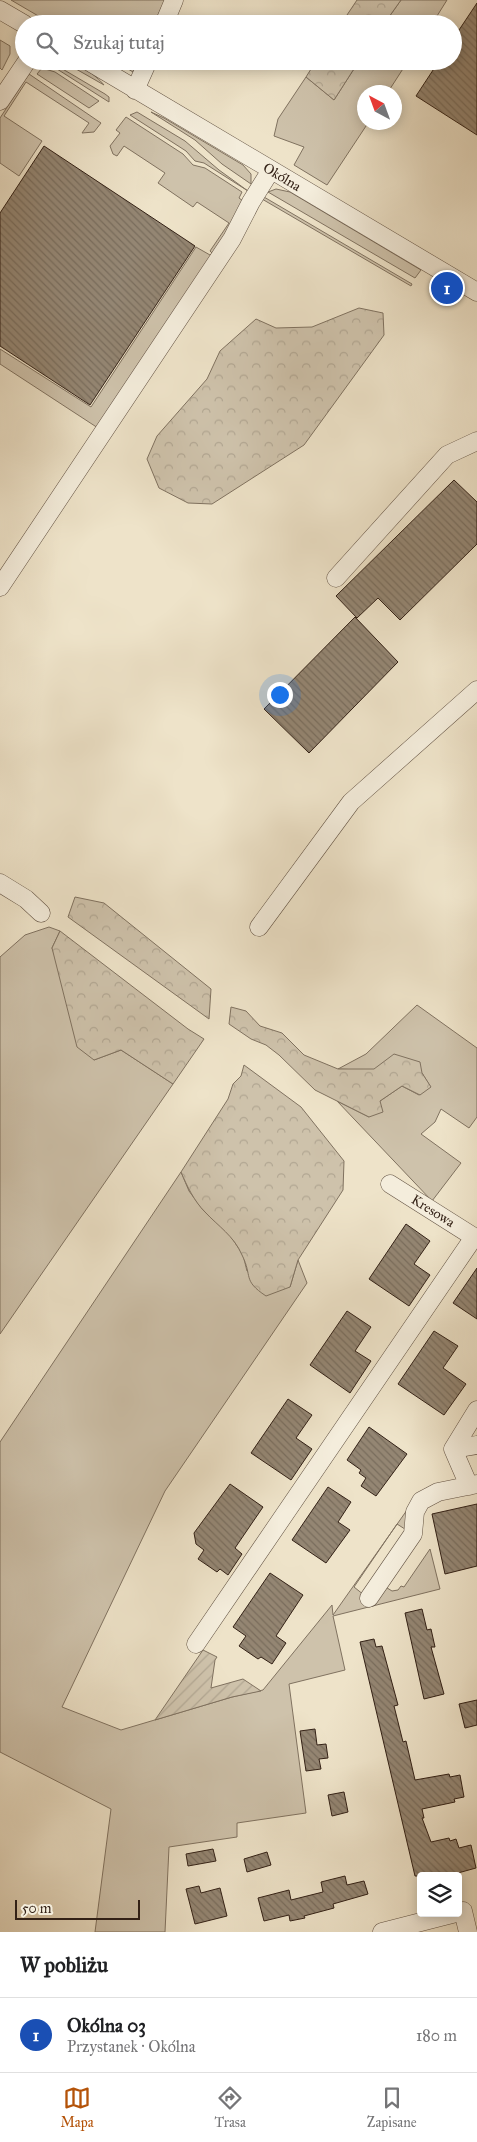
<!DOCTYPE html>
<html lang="pl">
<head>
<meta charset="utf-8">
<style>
  :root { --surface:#fff; --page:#f6f6f6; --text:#202124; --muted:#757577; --line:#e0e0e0; --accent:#b45309 }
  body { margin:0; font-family:"IM FELL Great Primer",serif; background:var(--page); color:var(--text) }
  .controls { position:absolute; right:15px; bottom:15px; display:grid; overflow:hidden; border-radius:5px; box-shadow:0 2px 12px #0003 }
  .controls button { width:45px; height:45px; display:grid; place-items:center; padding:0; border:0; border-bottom:1px solid var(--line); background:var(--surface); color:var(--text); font:25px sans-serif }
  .compass { position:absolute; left:357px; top:85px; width:45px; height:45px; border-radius:50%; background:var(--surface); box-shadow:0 2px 12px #0003; rotate:319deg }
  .scale { position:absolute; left:15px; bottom:12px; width:125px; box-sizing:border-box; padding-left:5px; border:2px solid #332116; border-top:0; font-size:14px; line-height:18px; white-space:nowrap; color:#332116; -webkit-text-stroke:4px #f4eddc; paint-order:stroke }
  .you { position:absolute; left:279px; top:694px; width:18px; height:18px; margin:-12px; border:4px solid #fff; border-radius:50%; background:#1a73e8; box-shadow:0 0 0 8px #1a73e833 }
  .badge { display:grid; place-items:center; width:32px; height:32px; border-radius:50%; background:var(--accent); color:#fff; font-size:16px; font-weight:700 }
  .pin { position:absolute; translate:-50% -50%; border:2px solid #fff; box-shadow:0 1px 5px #0006 }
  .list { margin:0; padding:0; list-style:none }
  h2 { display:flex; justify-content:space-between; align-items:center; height:65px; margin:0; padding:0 20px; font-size:21px }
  h2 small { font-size:16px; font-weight:400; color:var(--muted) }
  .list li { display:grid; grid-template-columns:32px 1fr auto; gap:15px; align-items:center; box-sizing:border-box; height:75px; padding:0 20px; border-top:1px solid var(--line) }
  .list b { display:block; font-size:19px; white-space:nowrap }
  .list p { margin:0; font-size:16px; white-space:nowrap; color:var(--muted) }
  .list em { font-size:16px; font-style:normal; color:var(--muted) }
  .icon { flex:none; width:28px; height:28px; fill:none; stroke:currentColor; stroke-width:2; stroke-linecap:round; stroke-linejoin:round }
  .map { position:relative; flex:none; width:477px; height:1932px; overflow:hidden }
  .search { position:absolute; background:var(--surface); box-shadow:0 2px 12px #0003; left:15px; right:15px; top:15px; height:55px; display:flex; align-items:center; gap:12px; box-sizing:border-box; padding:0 18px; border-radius:28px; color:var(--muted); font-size:19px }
  .sheet { height:140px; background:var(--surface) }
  nav { display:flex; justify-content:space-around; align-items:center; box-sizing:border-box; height:70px; border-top:1px solid var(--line); background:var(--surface); font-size:14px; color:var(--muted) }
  nav a { display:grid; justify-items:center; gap:2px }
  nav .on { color:var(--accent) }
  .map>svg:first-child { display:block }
</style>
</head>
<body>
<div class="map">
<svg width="477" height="1932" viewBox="0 0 477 1932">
  <defs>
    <pattern id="forest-crowns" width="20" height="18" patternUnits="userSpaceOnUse" patternTransform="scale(1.25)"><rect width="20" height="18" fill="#cec2ab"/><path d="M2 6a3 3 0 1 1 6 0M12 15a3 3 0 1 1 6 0" fill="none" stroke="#b1a692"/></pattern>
    <pattern id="garden-furrows" width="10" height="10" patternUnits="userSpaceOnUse" patternTransform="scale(1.25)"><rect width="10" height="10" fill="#cec2ab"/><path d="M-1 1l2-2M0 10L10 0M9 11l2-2" fill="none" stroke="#b1a692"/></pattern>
    <pattern id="building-back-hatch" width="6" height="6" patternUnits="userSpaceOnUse" patternTransform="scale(1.25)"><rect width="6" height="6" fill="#948673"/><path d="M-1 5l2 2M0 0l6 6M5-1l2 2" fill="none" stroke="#796d5d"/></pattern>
  </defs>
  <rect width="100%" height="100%" fill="#eee3c9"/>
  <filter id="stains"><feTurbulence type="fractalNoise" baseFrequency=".004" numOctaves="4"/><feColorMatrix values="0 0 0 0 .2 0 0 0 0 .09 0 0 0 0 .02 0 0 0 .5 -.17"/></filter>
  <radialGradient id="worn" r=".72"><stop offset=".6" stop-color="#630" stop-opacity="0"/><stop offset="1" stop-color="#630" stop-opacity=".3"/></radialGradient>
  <path fill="#cec2ab" stroke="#807260" d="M11,0h154l-11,24h-102z
    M401,0h46l-15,24h-48z
    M0,40l10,6v8l-8,16 -2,-2z
    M42,61h7l56,33 4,3v5l-52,-33 -18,-6z
    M62,61c14,0 34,14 42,24z
    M115,61h24l-6,11z
    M359,61h49l-20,31h-24v30l4,1 -41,62 -33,-20 10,-18 -30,-11 4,-17 28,-42 28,23z
    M42,68l13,4 44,29 -10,7 -52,-34z
    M29,74l72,49 -7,9 -12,1 7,-10 -63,-41 -22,34 38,25 -23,35 -19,-13v-45z
    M137,112l48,29 34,29 29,21 -44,-28 -9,-2 -9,-10 -56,-36z
    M151,112l13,6 79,47 8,9v10l-29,-20 -27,-24z
    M126,117l57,37 10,11 12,3 37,24 -3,6 4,3 -10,21 -135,206 -98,-64v-15l91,58 105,-160 14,8 2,-2 -2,-2 19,-28 -32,-21 -4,5 -35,-24 7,-10 -41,-27 -7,10 -4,-2 -3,-8 10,-13 -4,-3z
    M276,189l14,3 131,78 -6,8 -147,-86z
    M264,197l148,87 -1,2 -149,-87z
    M49,927l11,4 -8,17 42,112 27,-10 52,34 -173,250v-377l25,-22z
    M417,1005l60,43v69l-8,11 -28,-19 -6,13 -14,12 40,29 -29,38 -95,-100 32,16 11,-16 22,-15 17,9 11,-9 -8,-13 -84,-4 28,-15z
    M181,1172l8,19 14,19 25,22 15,23 4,16 43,16 8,-27 9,23 -142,208 -103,216 59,23 111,-33 31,-7 69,-85 1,10 79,-112 -4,28 -11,-7 -43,63 10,8 20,-9 8,5 6,-1 3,-4 3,1 26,-38 10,40 -107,27 12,54 -56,14 17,129 -69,10v14l-68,10 -4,85h-70l16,-123 -111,-57v-310z"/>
  <path fill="url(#forest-crowns)" stroke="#807260" d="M357,0h44l-17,24h-43z
    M316,61h43l-25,39 -28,-23z
    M359,308l24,5 1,22 -80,110 -92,59 -24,-1 -29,-15 -12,-29 10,-23 50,-57 13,-28 36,-32 20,9 36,-1z
    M75,897l29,6 107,86 -2,30 -141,-102z
    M60,931l128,98 16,10 -31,45 -52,-34 -27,10 -17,-13 -25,-99z
    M231,1007l15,4 14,15 22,7 22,22 34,14h36l20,-15 26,8 2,11 9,14 -11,8 -18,-9 -22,15 3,11 -14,5 -54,-27 -36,-35 -13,-10 -15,-6 -22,-15z
    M244,1065l57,42 43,54 -1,29 -45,70 -8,27 -24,9c-24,-16 -13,-19 -24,-41 -8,-19 -24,-29 -37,-43 -11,-11 -18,-26 -24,-40l47,-73 5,-15 8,-8z"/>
  <path fill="url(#garden-furrows)" stroke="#807260" d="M203,1650l14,7 -2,3 -4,28 32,-9 18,12 -29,6 -77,23z"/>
  <path fill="url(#building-back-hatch)" stroke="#332116" d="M477,3v132l-61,-39 23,-35h14v-22z
    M44,146l151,100 -105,159 -90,-59v-133z
    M454,480l23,22v42l-77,76 -22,-22 -21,20 -21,-22z
    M355,617l43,45 -89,91 -45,-44z
    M406,1224l24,17 -16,23 16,11 -21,31 -40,-27z
    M477,1268v51l-24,-16z
    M347,1311l24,16 -16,24 16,10 -21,32 -40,-28z
    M434,1331l24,15 -15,22 23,16 -22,31 -46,-31z
    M288,1399l24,16 -16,23 16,11 -21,31 -40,-27z
    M369,1427l38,27 -31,42 -15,-10 5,-8 -7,-5 2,-3 -14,-10z
    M230,1484l33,23 -28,41 7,6 -14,21 -8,-6 -3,3 -19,-13 6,-9 -8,-6 -2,-11z
    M328,1487l23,15 -13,20 12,8 -24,33 -34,-23z
    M477,1504v62l-32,8 -13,-60z
    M270,1573l33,22 -27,41 10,7 -14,21 -11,-7 -3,2 -19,-13 7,-10 -13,-9z
    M422,1609l5,21 4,-1 4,18h-4l13,47 -20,5 -19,-86z
    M374,1639l2,8 6,-1 16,59 -4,1 9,36 3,-1 9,39 34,-6 1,3 10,-2 4,22 -10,2 1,3 -33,7 2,9h-2l9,24 18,-4 1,3 6,-2 3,9 12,-3 5,23 -29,8h-32l-55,-234z
    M477,1700v25l-12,3 -6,-24z
    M315,1729l2,16 9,-1 2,14 -9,1 2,10 -15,2 -6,-40z
    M344,1792l4,20 -16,4 -4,-21z
    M213,1849l3,12 -28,5 -2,-12z
    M267,1852l4,13 -24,7 -3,-13z
    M345,1876l2,9 17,-4 4,13 -35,10 1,4 -30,8 1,2 -15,3 -1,-6 -25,6 -6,-23 31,-8 2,10 32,-8 -2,-10z
    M199,1886l2,7 19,-5 7,28 -32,8 -9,-35z"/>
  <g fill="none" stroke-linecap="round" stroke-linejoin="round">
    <defs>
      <path id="minor" d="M0,10l24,14
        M164,24l10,-24
        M88,61l389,231
        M135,90l13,-29
        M0,101l27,-40
        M336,578l111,-123 30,-14
        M0,587l232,-348 19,-37 20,-32
        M0,883l26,16 15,14
        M259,927l92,-125 126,-112
        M390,1184l87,55
        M453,1449l24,-39
        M453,1449l16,37
        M453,1449l24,-4
        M369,1598l44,-64 2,-22 6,-11 17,-9 39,-8
        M196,1644l278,-407
        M463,1911l5,21
        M382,1932l74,-19"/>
    </defs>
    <use href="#minor" stroke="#625243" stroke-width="19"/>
    <use href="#minor" stroke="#f4eddc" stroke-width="18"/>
  </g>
  <g text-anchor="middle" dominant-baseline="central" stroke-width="4" stroke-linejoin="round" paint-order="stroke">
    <g font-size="14" fill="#332116" stroke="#f4eddc">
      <text transform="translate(282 177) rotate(31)">Okólna</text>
      <text transform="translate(433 1211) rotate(32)">Kresowa</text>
    </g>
  </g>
  <rect width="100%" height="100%" filter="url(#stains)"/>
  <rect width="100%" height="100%" fill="url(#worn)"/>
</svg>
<div class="controls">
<button><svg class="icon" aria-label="layers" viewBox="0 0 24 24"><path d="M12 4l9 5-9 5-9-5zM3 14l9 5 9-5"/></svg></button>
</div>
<svg class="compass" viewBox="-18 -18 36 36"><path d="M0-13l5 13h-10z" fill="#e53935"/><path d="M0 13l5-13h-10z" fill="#757577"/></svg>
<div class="scale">50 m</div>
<div class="you"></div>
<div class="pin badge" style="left:447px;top:288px;background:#1a4fb4">1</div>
<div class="search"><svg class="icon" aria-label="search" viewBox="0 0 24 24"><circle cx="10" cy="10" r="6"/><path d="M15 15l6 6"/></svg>Szukaj tutaj</div>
</div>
<section class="sheet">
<h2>W pobliżu<small></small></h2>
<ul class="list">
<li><span class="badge" style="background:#1a4fb4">1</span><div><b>Okólna 03</b><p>Przystanek · Okólna</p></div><em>180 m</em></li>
</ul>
</section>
<nav>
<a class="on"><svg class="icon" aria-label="map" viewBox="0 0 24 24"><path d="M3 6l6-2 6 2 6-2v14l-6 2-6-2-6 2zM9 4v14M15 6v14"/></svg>Mapa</a>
<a><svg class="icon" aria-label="directions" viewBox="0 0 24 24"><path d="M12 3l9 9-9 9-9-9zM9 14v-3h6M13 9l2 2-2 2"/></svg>Trasa</a>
<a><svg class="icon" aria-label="saved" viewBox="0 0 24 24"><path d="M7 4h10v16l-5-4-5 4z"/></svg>Zapisane</a>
</nav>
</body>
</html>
